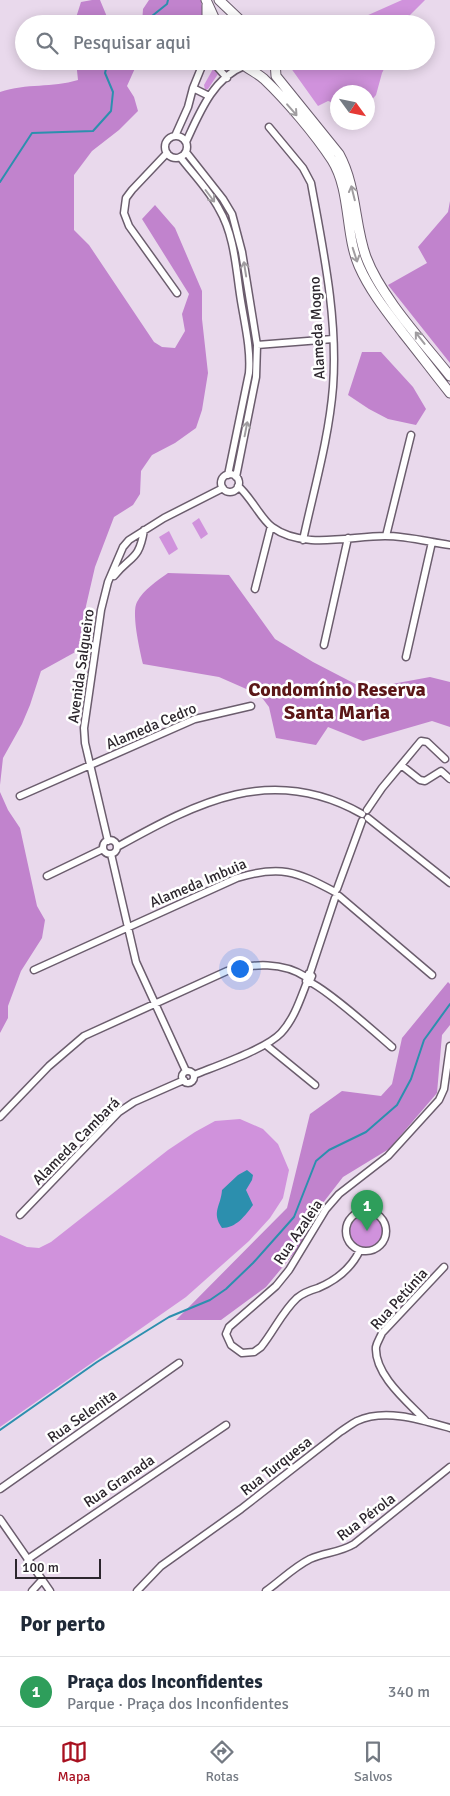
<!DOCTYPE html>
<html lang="pt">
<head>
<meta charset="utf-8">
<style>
  :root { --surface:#fff; --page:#f2f2f3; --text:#1f2937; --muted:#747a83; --line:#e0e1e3; --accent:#a81120 }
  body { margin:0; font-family:Signika,sans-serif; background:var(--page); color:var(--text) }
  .compass { position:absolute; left:330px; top:85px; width:45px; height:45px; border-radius:50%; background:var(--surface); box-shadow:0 2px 12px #0003; rotate:123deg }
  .scale { position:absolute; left:15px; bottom:12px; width:86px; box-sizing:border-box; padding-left:5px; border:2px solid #2c262d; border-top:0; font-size:14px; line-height:18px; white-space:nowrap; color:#2c262d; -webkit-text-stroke:4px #fff; paint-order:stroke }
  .you { position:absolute; left:239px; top:968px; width:18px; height:18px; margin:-12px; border:4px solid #fff; border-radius:50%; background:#1a73e8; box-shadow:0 0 0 8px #1a73e833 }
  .badge { display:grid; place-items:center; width:32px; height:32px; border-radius:50%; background:var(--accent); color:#fff; font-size:16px; font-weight:700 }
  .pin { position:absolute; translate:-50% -41px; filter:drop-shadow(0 1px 2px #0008) }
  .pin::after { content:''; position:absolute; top:26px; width:18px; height:15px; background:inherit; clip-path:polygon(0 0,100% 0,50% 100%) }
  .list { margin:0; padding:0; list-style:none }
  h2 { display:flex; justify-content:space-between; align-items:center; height:65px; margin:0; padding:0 20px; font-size:21px }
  h2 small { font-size:16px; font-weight:400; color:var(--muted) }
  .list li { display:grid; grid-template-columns:32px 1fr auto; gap:15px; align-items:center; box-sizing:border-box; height:70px; padding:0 20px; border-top:1px solid var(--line) }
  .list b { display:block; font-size:19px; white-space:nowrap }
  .list p { margin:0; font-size:16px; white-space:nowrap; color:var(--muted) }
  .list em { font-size:16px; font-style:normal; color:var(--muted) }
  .icon { flex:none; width:28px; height:28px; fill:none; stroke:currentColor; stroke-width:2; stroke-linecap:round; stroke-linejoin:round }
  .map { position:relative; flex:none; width:450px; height:1591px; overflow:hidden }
  .search { position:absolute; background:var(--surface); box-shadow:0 2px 12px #0003; left:15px; right:15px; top:15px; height:55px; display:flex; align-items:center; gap:12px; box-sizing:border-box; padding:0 18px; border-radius:28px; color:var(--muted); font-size:19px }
  .sheet { height:135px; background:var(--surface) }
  nav { display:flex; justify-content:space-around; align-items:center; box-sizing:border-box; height:70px; border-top:1px solid var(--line); background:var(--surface); font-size:14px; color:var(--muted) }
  nav a { display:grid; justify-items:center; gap:2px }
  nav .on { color:var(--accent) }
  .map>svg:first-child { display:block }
</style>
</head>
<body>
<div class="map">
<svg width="450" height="1591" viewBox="0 0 450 1591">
  <rect width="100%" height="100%" fill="#e9d9ec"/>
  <path fill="#d092dc" d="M402,0h23l-15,15 -4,9h-58z
    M291,61h97l-6,12 -6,22 -8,9v-12h-30l-1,17 -3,-6 -6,-2 -10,5 -30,-42z
    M213,69l5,5 -10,15 -3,1 -1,-5z
    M252,362h2l-2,20 -18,78z
    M199,518l9,16 -7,5 -9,-16z
    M169,531l9,18 -9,6 -10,-18z
    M240,1119l23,10 15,15 11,26 -6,28 -13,20 -21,23 -63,56 -186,130v-192l27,12 12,1 12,-6 117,-92 27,-18 20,-11z
    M350 1232a17 17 0 1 1 34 0a17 17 0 1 1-34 0Z"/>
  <path fill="#c183cd" d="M92,0h8l10,24h-36l7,-22z
    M149,0h52l2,14 -5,10h-56l1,-15z
    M76,61h72l-12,5 -9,20 7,11 4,14 -19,19 -27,21 -18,24v55l15,15 65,97 8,5 13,1 10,-17 -3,-17 7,-20 -47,-75 13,-14 20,23 27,63v28l6,54 -6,37 -6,18 -21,15 -23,12 -11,16 -1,23 -7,11 -19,12 -19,50 -9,39 -7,44 -38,21 -11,34 -8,19 -19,34 -3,27v-693c27,-9 52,-4 78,-12z
    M450,201v162l-62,-78 39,-22 -9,-16 30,-35z
    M362,352h19l32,35 13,22 -10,16 -28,-6 -19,-10 -21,-14z
    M168,573l61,2 46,64 38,23 52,27 65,-12 20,5v45l-18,-6 -69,20 -35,-14 -12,18 -40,-7 -7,-31 -9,-12 -41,-18 -76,-13c-3,-13 -12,-51 -6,-62 7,-13 20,-21 31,-29z
    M0,792l8,18 12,18 17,78 8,14 -3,18 -21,33 -13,35v12l-8,15z
    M448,982l2,2v41l-8,10 -5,58 -48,56 -46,28 -24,31 -18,37 -35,42 -45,33h-45l111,-112 23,-94 32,-23 39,5 11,-12 10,-46z"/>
  <path fill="#2c8fae" d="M247,1170l6,5 -1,5 -6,10 7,15c-8,11 -17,23 -31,23 -11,-16 -1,-22 0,-38l16,-15z"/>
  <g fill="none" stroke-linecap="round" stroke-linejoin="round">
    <path stroke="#2c8fae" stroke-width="2" d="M142,24l25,-20 1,-4
      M0,182l32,-49 61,-2 18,-20 2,-19 -8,-19 3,-12
      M0,1430l97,-68 43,-27 29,-18 41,-17 16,-11 27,-26 41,-46 22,-56 13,-11 37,-18 31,-27 14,-26 13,-39 26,-36"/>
    <defs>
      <path id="minor" d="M212,61l15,17
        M193,88l16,8
        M269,127l34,41 8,15c12,66 27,135 22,204 -4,51 -19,102 -30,153
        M175,136l13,-29 5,-19 11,-27
        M165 147a11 11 0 1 1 22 0a11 11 0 1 1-22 0Z
        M186,142c13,-28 27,-64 58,-76
        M186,152l37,47 9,15 10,38 15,93 -1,32 -20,100
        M167,153l-35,37 -6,8 -2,15 5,13 48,67
        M180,157c13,17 29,33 39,52 16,27 17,62 22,92 4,24 10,49 8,72l-21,102
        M257,345l76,-6
        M221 483a9 9 0 1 1 18 0a9 9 0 1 1-18 0Z
        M238,486c13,11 23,33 34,41 31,23 78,9 113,9 22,0 44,6 65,9
        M386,536l25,-101
        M114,576c17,-21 25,-15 30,-46
        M255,589l16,-63
        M324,645l24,-107
        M406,657l26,-115
        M401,765l19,15 5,1 16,-10 9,8
        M20,796l175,-77 56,-13
        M367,810l15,-22 39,-47 6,1 18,17
        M368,818l82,65
        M103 847a7 7 0 1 1 14 0a7 7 0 1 1-14 0Z
        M108,841l-23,-98 -1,-15 17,-118 7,-28 15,-35 6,-7 35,-22 59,-30
        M117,847c81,-45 155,-84 245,-33
        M111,854l25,108 50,109
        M47,876l56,-27
        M337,889l25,-68
        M339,896l93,79
        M34,970l203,-92c43,-13 59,-7 98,14
        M310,973l25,-75
        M310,981l2,-5 -3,-3 -3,8c13,1 72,54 86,66
        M266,1045l49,40
        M182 1077a6 6 0 1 1 12 0a6 6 0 1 1-12 0Z
        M194,1075c22,-9 72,-26 87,-42 13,-14 19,-33 26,-51
        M0,1117l49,-51 35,-30 143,-65c26,-8 56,-9 79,6
        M346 1231a20 20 0 1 1 40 0a20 20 0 1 1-40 0Z
        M20,1215l99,-103 15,-10 50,-22
        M360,1250c-9,19 -23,30 -42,38 -7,2 -15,5 -21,10 -15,14 -23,33 -36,49l-7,5 -12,1 -11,-8 -5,-11 3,-7 47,-41 13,-16 37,-61 13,-15 49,-38 51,-56 5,-11 6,-43
        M426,1421c-17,-18 -52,-46 -50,-74 1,-5 4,-9 6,-14l62,-66
        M0,1489l179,-126
        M0,1519l50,72
        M28,1559l198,-134
        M32,1591l10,-11
        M137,1591l24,-25 80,-57 99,-77c5,-3 11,-8 17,-11 28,-13 65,-1 93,7
        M266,1591c14,-10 28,-24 44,-32 15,-7 29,-6 44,-15l96,-77"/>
      <path id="secondary" d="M206,0l11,24
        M219,0l21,20 8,4
        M207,5v19
        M239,61c8,8 17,11 25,18 23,22 51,55 68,81 19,30 13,74 27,106 11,25 28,46 44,67 16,20 31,40 47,60
        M275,61l1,15 63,78c18,33 15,70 27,103 15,40 57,85 84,119"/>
    </defs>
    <use href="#minor" stroke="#6b5d6d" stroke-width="9"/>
    <use href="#secondary" stroke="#6b5d6d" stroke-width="11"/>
    <use href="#minor" stroke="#fff" stroke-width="6"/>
    <use href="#secondary" stroke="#fff" stroke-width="9"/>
  </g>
  <defs><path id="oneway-shaft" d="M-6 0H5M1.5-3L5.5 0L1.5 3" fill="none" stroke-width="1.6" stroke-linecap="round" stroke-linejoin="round" transform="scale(1.25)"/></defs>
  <g stroke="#a09da0">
    <use href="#oneway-shaft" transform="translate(292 110) rotate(49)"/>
    <use href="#oneway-shaft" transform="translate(353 193) rotate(-104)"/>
    <use href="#oneway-shaft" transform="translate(210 196) rotate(53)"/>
    <use href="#oneway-shaft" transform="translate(355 255) rotate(72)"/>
    <use href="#oneway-shaft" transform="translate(245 269) rotate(-99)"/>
    <use href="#oneway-shaft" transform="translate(420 338) rotate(-128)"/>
    <use href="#oneway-shaft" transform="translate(246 429) rotate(-79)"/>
  </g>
  <g text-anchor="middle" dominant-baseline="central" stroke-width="5" stroke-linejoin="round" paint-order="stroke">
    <g font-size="15" fill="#2c262d" stroke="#fff">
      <text transform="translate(317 328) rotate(-93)">Alameda Mogno</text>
      <text transform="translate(81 666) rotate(-82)">Avenida Salgueiro</text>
      <text transform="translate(151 726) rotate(-23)">Alameda Cedro</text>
      <text transform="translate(198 883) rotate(-23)">Alameda Imbuia</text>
      <text transform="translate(76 1141) rotate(-45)">Alameda Cambará</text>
      <text transform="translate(298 1232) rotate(-56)">Rua Azaleia</text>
      <text transform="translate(399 1299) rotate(-48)">Rua Petúnia</text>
      <text transform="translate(82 1416) rotate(-35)">Rua Selenita</text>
      <text transform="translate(276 1466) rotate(-38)">Rua Turquesa</text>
      <text transform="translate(119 1481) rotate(-34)">Rua Granada</text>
      <text transform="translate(366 1517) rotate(-37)">Rua Pérola</text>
    </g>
    <g font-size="20" font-weight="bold" fill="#5b1617" stroke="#fff">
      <text x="337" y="689">Condomínio Reserva<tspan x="337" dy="23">Santa Maria</tspan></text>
    </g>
  </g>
</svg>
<svg class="compass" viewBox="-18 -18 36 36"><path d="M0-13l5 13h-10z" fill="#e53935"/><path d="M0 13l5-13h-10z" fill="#747a83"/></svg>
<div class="scale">100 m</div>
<div class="you"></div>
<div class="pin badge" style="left:367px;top:1231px;background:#2e9e5b">1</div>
<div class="search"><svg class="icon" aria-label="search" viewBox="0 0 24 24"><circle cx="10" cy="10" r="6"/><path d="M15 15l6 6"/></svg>Pesquisar aqui</div>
</div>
<section class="sheet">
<h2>Por perto<small></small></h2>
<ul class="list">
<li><span class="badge" style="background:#2e9e5b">1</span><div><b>Praça dos Inconfidentes</b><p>Parque · Praça dos Inconfidentes</p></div><em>340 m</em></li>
</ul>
</section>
<nav>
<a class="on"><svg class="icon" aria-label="map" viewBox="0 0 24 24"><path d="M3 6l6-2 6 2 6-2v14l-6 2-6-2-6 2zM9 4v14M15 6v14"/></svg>Mapa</a>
<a><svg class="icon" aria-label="directions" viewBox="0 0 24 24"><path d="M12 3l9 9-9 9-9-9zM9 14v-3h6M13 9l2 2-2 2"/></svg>Rotas</a>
<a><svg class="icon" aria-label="saved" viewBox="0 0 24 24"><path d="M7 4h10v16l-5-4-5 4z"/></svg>Salvos</a>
</nav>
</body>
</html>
